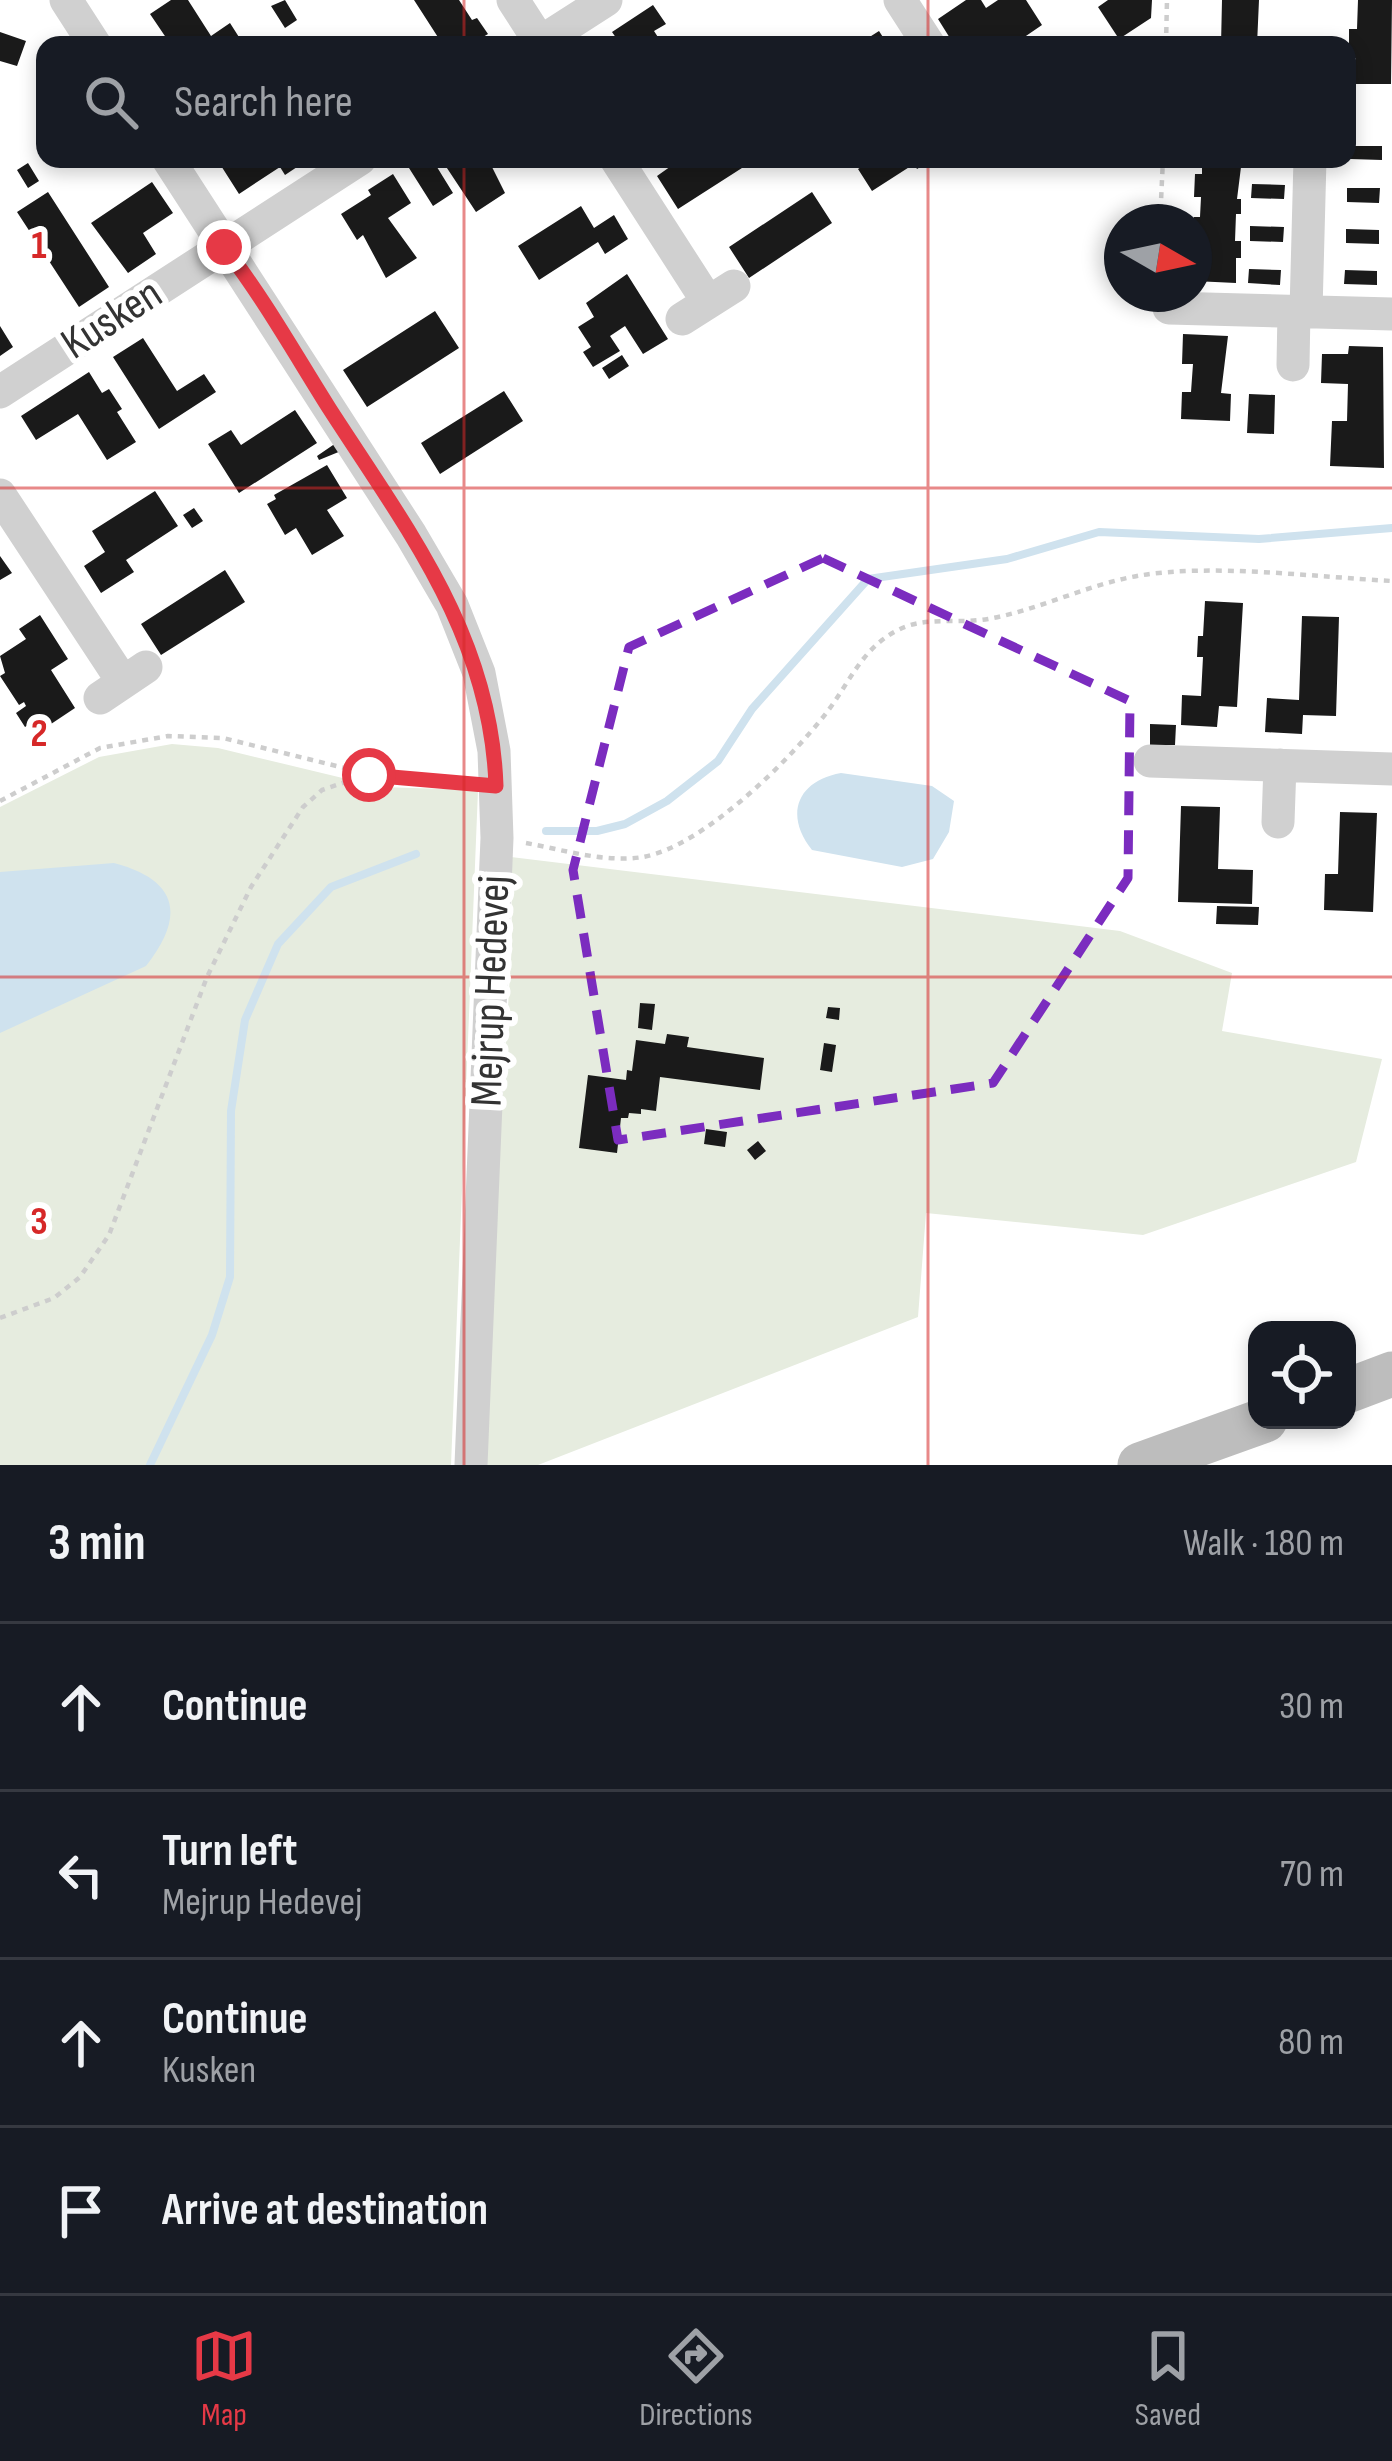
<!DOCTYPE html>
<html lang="en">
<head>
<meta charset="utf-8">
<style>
  :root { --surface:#171b24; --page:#242831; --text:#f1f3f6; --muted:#9ea1a6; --line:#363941; --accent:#e63946 }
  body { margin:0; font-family:"Sofia Sans Condensed",sans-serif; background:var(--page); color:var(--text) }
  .controls { position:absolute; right:36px; bottom:36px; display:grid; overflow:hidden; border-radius:24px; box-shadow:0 6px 18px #0003 }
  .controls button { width:108px; height:108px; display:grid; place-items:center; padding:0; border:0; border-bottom:3px solid var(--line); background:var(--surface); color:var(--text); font:60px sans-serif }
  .compass { position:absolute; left:1104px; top:204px; width:108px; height:108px; border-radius:50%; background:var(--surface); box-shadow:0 6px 18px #0003; rotate:99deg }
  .stop { position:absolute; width:36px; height:36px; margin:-27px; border:9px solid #e63946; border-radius:50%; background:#fff }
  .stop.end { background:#e63946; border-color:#fff; box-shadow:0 3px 12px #0008 }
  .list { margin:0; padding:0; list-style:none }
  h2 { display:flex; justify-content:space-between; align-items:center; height:156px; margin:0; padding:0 48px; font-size:51px }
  h2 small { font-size:39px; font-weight:400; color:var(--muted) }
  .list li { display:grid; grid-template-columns:78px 1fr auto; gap:36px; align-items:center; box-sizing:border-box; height:168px; padding:0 48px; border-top:3px solid var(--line) }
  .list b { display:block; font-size:45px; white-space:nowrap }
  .list p { margin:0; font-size:39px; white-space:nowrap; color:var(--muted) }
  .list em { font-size:39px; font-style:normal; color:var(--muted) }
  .icon { flex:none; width:66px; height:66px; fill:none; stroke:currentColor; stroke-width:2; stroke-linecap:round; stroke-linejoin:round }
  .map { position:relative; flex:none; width:1392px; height:1465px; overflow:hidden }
  .search { position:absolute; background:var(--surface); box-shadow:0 6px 18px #0003; left:36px; right:36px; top:36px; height:132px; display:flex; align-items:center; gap:30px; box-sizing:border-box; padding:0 42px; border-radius:24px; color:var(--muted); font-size:45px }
  .sheet { height:828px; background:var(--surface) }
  nav { display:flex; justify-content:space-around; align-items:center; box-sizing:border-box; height:168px; border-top:3px solid var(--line); background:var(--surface); font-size:33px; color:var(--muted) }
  nav a { display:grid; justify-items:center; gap:6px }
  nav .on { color:var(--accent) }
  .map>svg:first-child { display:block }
</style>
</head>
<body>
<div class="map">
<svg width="1392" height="1465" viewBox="0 0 1392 1465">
  <rect width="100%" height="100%" fill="#fff"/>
  <path fill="#e6ecdf" d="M172,744l46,4 162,39 98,3 -27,675h-451v-658l99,-50z
    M511,857l609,74 112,42 -10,58 160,28 -26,103 -213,73 -217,-22 -8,104 -380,148h-59l33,-521z"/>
  <path fill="#cfe2ee" d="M841,773l91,13 22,15 -5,31 -16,27 -31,8 -90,-17c-28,-35 -15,-69 29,-77z
    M114,863c64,17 72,52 32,103l-146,67v-161z"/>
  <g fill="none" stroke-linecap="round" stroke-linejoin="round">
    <path stroke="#cfe2ee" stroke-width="8" d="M546,831h51l28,-7 42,-23 51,-40 34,-52 116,-130 139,-20 92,-27 160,7 133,-11
      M150,1465l62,-130 18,-58 1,-166 14,-91 33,-76 53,-57 85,-33"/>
  </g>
  <path fill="#1a1a1a" d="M171,0h17l23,36 19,-13 14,22h-73l-21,-31z
    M285,0l12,20 -12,8 -14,-22z
    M414,0h45l13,20 5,-2 11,16 -5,3 4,6 -44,2z
    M966,0h15l5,8 12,-8h28l16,25 -19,13 5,7h-63l-4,-7 -8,5 -15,-24z
    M1108,0h44l-1,18 -32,21 -21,-32z
    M1222,0h37l-2,45h-36z
    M1358,0h34l-1,84h-35v-26h-7v-29h8z
    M653,5l13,19 -12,7 9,14h-42l-9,-13z
    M879,31l9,14h-31z
    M0,32l26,9 -9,25 -17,-5z
    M1350,146h32v14l-32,-1z
    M222,159h87l-24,16 -5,-8 -41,27 -21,-33z
    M423,159h9l21,34 -20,13 -24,-38z
    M441,159h47l17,34 -29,19z
    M681,159h75l-78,50 -21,-33z
    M873,159h60l-16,10 -3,-5 -42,27 -14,-22z
    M1202,159h40l-5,40h4v15h-5l-1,27h6v17h-5v25l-42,-2v-22h5l1,-20h-6v-22h6l1,-20h-7l1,-23h7z
    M28,163l11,18 -11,7 -11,-18z
    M393,174l18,29 -23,15 29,40 -31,20 -23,-43 -6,5 -16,-26 30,-19 -3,-5z
    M152,182l21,31 -30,20 13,21 -28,19 -37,-50z
    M1252,184l33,1 -1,14 -33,-1z
    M1347,188h33l-1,15 -32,-1z
    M48,192l61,95 -30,20 -62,-95z
    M812,192l20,31 -83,55 -20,-31z
    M581,206l13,22 20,-13 14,24 -23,15 -7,-12 -59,38 -21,-34z
    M1250,226l34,1 -1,15 -33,-1z
    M1346,229l33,1v14l-33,-1z
    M1249,269l32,1 -1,15 -32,-2z
    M1345,270l32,1v14l-33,-1z
    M627,274l41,65 -25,15 -18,-28 -15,10 10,15 -27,16 -10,-15 8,-5 -13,-20 16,-10 -8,-14z
    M435,311l24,37 -92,59 -24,-37z
    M0,326l13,21 -13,9z
    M1183,334l45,2 -7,57 10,1 -1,27 -49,-2 1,-27h9l2,-28h-11z
    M143,338l34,53 27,-17 12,18 -57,37 -46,-72z
    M1349,346l34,1 1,121 -54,-2 2,-45h15l1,-37 -27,-1 1,-29h26z
    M622,355l7,11 -20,13 -7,-11z
    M89,372l13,21 7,-4 13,20 -5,3 19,30 -29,18 -29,-46 -42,26 -15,-24z
    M504,391l19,30 -83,53 -19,-31z
    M1249,394l26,1 -1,39 -27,-1z
    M295,410l22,33 -78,50 -31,-49 23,-14 10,15z
    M336,443l5,8 -22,9 -2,-4z
    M327,465l20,33 -20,12 17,26 -32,19 -16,-27 -11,7 -18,-31 9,-5 -2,-4z
    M155,491l23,35 -52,34 8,12 -33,21 -17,-27 21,-14 -13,-21z
    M194,508l9,13 -11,7 -9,-13z
    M0,556l12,17 -12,7z
    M225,570l20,32 -84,53 -20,-31z
    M1205,601l38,2 -6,104 -18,-1 -2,21 -36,-2 1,-30 19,1 2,-39h-6l1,-21h5z
    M40,615l28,44 -17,11 24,38 -33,22 -6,-10 -11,7 -9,-14 10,-7 -2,-4 -5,3 -19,-29 5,-3 -5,-17 26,-17 -7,-10z
    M1302,616l37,1 -3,99 -33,-1 -1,19 -37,-2 2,-34 32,2z
    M1150,724l26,1 -1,20h-25z
    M1181,806l39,1 -2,62 35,1 -1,34 -74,-2z
    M1340,812l37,1 -4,99 -49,-2 1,-36h13z
    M1217,906l42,1 -1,18 -42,-1z
    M640,1003l15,1 -3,26 -14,-2z
    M828,1007l12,1 -1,12 -13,-2z
    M667,1034l22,3 -2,10 77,11 -4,32 -100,-13 -4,34 -15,-2v5l-12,-1 -1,5h-7l-4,35 -38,-5 9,-73 38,5 1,-10 5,1 4,-31 29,4z
    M824,1043l12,2 -4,27 -12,-2z
    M706,1129l21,3 -2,15 -21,-3z
    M758,1141l8,10 -11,9 -8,-10z"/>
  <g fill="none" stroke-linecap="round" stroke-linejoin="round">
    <path stroke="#cdcdcd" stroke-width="4.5" stroke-dasharray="6 6" stroke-linecap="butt" d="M1166,45l1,-45
      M1160,222l3,-63
      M0,801l100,-53 68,-12 55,2 146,36 98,10
      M526,843c38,7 79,20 117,14 61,-11 148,-98 184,-145 23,-30 35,-64 71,-82 26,-14 61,-6 90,-11 51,-9 98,-34 149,-43 73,-13 178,1 255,5
      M0,1318l54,-20 26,-21 29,-42 98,-258 44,-90 52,-80 19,-17 47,-16"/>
    <path stroke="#d0d0d0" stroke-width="33" d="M66,0l29,45
      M513,0l29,45
      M900,0l29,45
      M536,45l70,-45
      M168,159l243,376 41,70 27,68 15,78 3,87 -26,627
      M616,159l92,143
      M1169,308l223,6
      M1306,311l4,-152
      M682,319l52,-33
      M1293,365l1,-54
      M0,392l360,-233
      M0,495l123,187
      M100,698l46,-31
      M1150,761l242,8
      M1278,822l2,-57"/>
    <path stroke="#bdbdbd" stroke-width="45" d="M1347,1391l45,-17
      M1140,1465l125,-45"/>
  </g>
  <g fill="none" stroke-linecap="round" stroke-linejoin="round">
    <path stroke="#e63946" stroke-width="15" d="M224,247c39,50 71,107 105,161 78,121 162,228 167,378l-127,-11"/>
  </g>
  <path fill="none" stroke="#7b2cbf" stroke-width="9" stroke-dasharray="24 15" stroke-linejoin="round" d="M823,558l307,143 -2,177 -135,205 -375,57 -45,-270 56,-223z"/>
  <path fill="none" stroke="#d62828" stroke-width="3" stroke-opacity="0.55" d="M464,0v45M928,0v45M464,159v1306M928,159v1306M0,488h1392M0,977h1392"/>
  <g text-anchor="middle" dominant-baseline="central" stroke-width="12" stroke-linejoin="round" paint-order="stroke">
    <g font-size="45" fill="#333" stroke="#fff">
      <text transform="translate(112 319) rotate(-33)">Kusken</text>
      <text transform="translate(491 991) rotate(-88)">Mejrup Hedevej</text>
    </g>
  </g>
  <g font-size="39" text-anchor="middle" font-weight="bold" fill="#d62828" stroke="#fff" stroke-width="12" stroke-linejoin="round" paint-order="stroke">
    <text x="39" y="258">1</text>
    <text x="39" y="746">2</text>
    <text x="39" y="1234">3</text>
  </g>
</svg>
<div class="controls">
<button><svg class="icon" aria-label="locate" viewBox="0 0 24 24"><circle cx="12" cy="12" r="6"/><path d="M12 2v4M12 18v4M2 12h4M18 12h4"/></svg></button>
</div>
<svg class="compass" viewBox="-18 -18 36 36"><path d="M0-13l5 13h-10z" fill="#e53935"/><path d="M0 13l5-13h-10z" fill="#9ea1a6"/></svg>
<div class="stop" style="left:369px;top:775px"></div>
<div class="stop end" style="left:224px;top:247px"></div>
<div class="search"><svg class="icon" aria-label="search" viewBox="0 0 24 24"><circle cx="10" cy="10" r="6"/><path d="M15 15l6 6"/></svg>Search here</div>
</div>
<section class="sheet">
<h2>3 min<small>Walk · 180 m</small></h2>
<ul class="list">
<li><svg class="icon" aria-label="ahead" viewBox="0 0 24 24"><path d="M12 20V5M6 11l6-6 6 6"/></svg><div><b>Continue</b></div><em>30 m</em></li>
<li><svg class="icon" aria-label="left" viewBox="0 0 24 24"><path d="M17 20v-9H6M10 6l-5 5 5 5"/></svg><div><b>Turn left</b><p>Mejrup Hedevej</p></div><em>70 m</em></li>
<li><svg class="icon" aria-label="ahead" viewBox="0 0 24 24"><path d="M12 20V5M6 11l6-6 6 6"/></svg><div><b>Continue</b><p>Kusken</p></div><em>80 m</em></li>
<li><svg class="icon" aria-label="arrive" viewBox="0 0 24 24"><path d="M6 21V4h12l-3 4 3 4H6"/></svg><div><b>Arrive at destination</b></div></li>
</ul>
</section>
<nav>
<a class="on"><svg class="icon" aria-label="map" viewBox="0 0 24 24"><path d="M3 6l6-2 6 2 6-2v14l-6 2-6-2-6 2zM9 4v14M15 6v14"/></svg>Map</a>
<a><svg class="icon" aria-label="directions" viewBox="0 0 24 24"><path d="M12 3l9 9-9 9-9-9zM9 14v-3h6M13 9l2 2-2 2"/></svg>Directions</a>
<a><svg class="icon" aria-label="saved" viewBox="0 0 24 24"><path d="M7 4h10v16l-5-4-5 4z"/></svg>Saved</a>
</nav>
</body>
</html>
